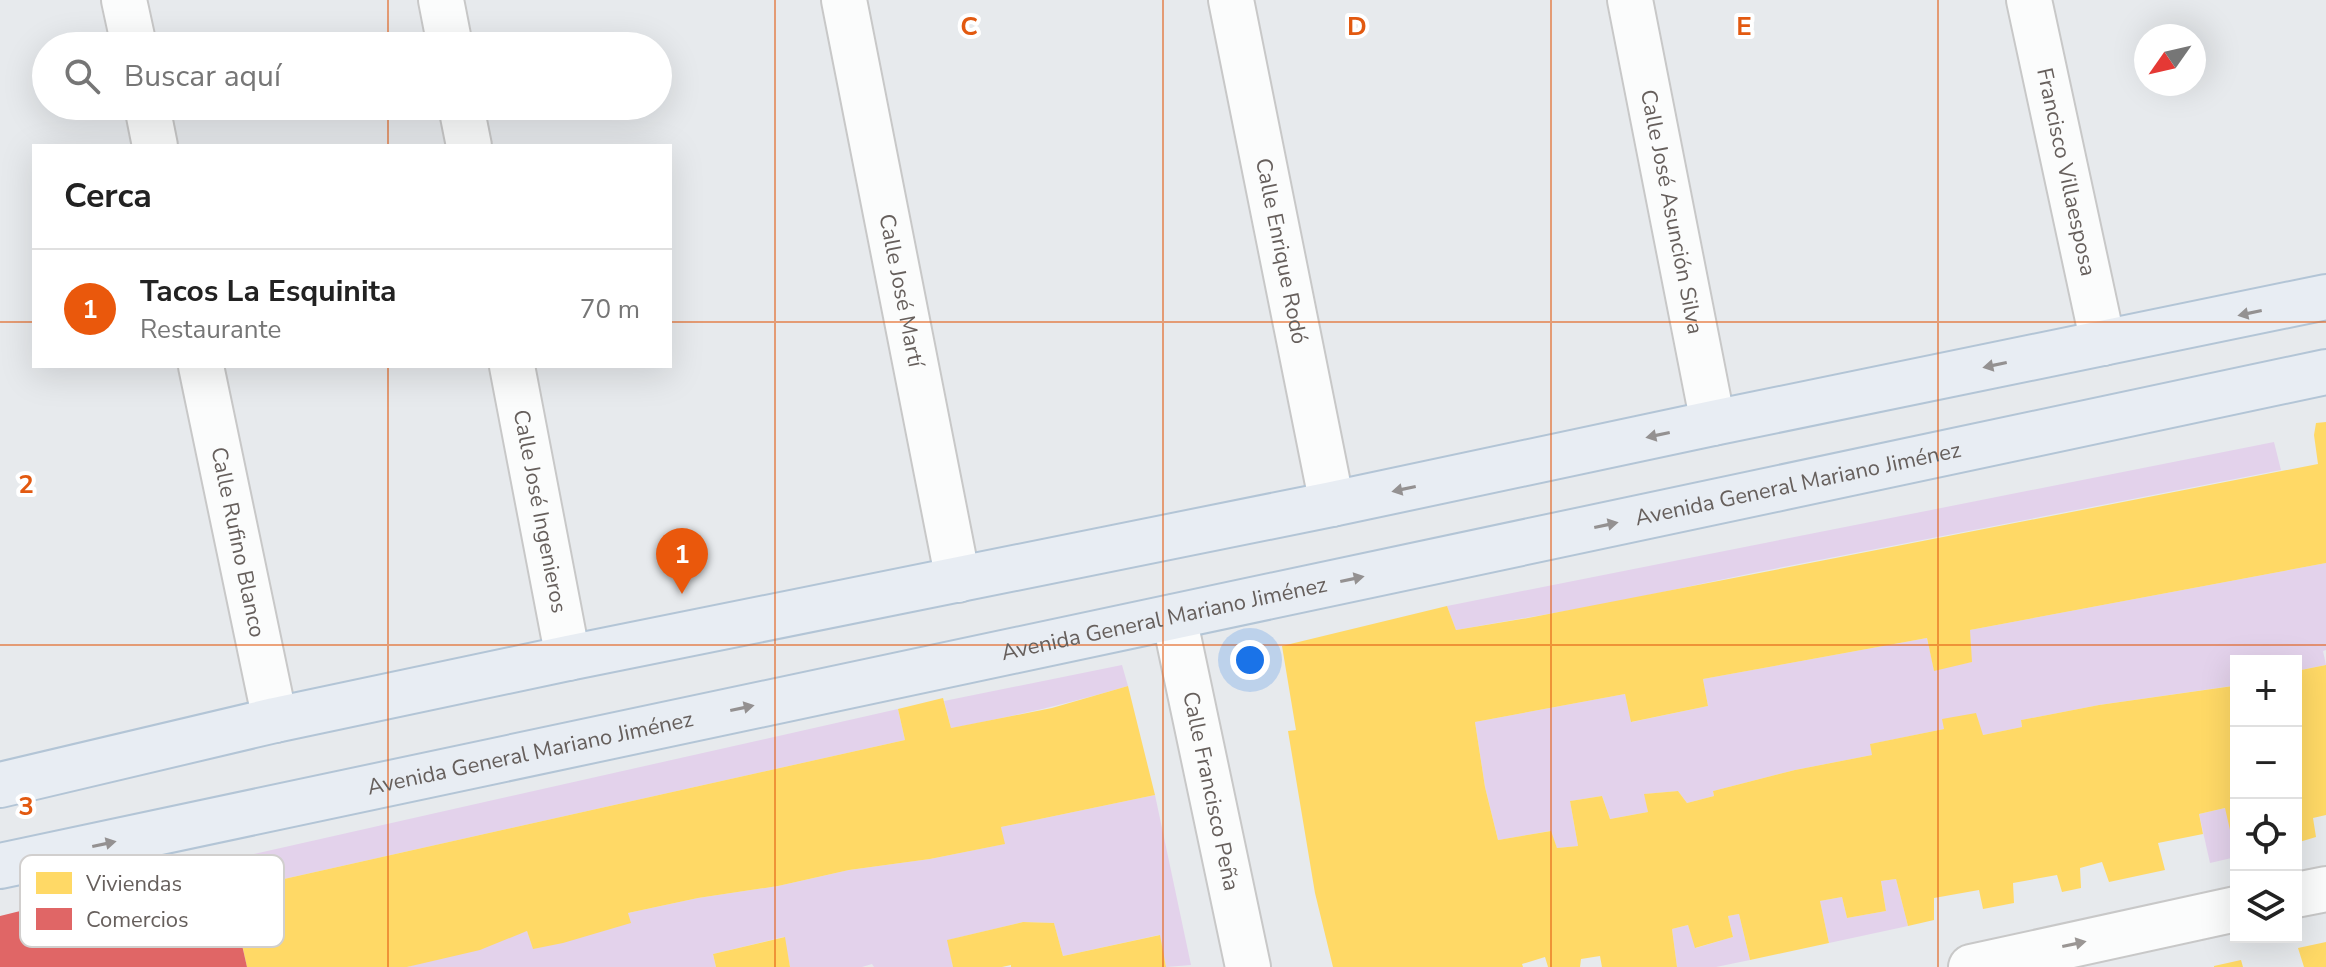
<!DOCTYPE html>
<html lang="es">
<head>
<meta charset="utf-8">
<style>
  :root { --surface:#fff; --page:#f6f6f6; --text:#222; --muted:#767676; --line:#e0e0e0; --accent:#ea580c }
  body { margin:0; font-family:"Nunito Sans",sans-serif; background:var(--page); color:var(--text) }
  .controls { position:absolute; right:24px; bottom:24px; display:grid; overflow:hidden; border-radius:0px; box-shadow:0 8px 32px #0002 }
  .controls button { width:72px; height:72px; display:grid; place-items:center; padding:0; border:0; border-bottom:2px solid var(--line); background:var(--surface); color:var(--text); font:40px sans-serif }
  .compass { position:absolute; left:2134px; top:24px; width:72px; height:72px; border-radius:50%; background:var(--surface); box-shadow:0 8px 32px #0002; rotate:236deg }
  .you { position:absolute; left:1250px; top:660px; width:28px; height:28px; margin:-20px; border:6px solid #fff; border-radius:50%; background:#1a73e8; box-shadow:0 0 0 12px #1a73e833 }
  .badge { display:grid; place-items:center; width:52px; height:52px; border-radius:50%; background:var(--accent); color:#fff; font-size:26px; font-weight:700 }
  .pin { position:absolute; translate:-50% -66px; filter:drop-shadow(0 2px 4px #0008) }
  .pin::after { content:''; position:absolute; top:42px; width:28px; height:24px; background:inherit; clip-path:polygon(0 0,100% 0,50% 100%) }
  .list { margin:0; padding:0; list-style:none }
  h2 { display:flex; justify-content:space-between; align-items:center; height:104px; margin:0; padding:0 32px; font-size:34px }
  h2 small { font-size:26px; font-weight:400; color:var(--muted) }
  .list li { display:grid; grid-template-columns:52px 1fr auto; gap:24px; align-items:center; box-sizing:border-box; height:120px; padding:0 32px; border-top:2px solid var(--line) }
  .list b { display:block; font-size:30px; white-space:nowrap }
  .list p { margin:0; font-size:26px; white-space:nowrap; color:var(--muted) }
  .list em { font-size:26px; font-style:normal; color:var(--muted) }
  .icon { flex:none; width:44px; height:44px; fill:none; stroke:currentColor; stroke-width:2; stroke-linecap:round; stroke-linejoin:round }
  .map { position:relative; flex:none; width:2326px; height:967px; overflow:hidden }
  .search { position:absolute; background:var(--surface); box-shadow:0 8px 32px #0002; left:32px; top:32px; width:640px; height:88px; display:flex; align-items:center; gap:20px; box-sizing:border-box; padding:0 28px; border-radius:44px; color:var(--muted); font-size:30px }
  .panel { position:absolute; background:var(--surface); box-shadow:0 8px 32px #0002; left:32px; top:144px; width:640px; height:224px; border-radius:0px }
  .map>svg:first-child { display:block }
</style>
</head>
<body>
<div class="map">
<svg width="2326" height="967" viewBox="0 0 2326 967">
  <rect width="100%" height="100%" fill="#e7eaed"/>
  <path fill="#e3d2eb" d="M2274,442l7,28 -528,103 -147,31 -150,26 -9,-24z
    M2326,563v87l-3,1 3,14 -30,6v-10h-60v47l-4,-22 -133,19 -78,15 1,7 -39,8 -39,-6 -73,15 1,11 -77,15 -82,21 1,5 -27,7 -9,-12 -33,3 3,18 -38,7 -8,-23 -32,5 8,45 -21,2 -7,-17 -52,9 -13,-53 -10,-65 150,-28 7,28 76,-16 -5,-27 224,-41 7,32 37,-8 -1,-32z
    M1122,665l6,21c-58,17 -116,31 -177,42l-7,-27z
    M898,709l7,31 -675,151 -7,-30z
    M1155,795l36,170 -25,2 -7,-32 -96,21 -9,-33 -31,-1 -75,18 5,27h-79l-2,-3 -10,3h-72l-6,-30 -71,17 3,13h-309l120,-36 6,17 95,-35 70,-15 80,-12 71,-16 81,-11 74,-15 -3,-17z
    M2225,808l11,21v28l-26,6 -11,-49z
    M1896,879l12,47 -79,17 -9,-42 22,-4 5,21 39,-7 -5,-30z
    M1739,914l11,46 -34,7h-39l-5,-38 16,-4 8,23 37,-11 -5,-21z"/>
  <path fill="#ffd966" d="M2326,422v141l-356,67 2,32 -38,9 -7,-33 -224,41 5,27 -77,16 -6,-28 -150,28 10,65 13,53 53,-9 6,17 21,-2 -8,-45 32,-5 8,23 38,-7 -4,-18 34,-3 9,12 27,-7 -1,-5 82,-21 77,-15 -2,-11 74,-15 -2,-10 34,-6 7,22 39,-8 -1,-7 78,-15 134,-19 3,22v121l-6,1 -5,-22 -26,6 4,20 -45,9 7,27 -56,12 -7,-20 -22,6 1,20 -19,4 -5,-17 -44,8 1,20 -31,6 -4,-19 -45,8v22l-26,6 -12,-47 -15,2 5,30 -39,7 -5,-21 -22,4 9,42 -79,17 -11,-46 -11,2 5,21 -38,11 -7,-23 -16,4 5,38h-75l-2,-11 -19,3 -1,8h-32l-3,-10 -23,7 1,3h-190l-18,-74 -27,-162 8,-1 -14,-84 165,-40 9,24 72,-12 790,-154 -4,-29 2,-12z
    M2326,665v150l-13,3 3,19 -20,6v-172z
    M1128,686l27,109 -154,32 4,17 -75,15 -81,11 -71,16 -80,12 -70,15 3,10 -68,20 -30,6 -6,-18 -47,19 -73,17h-160l-17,-76 675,-151 -7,-31 45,-11 8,30 101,-20z
    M1023,922l31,1 9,33 97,-21 6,32h-155v-2l-9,2h-49l-6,-27z
    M785,937l5,30h-74l-3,-13z
    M2326,942v25h-22l-6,-19z
    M2241,960l2,7h-29v-1z"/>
  <path fill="#e06666" d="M223,861l24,106h-247v-51z"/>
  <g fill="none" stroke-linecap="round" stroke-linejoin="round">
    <defs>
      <g id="minor">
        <path d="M124,0l10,46"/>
        <path d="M441,0l9,46"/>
        <path id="s1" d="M844,0l114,580"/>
        <path id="s2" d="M1231,0l101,504"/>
        <path id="s3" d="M1630,0l83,423"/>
        <path id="s4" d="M2029,0l74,343"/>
        <path d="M147,106l8,40"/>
        <path d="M461,106l8,40"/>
        <path id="s5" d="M201,366l74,354"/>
        <path id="s6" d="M512,366l56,292"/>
        <path id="s7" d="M1174,617l74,350"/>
        <path d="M2296,895l30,-6"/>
        <path d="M1971,967l265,-58"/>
      </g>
      <g id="primary">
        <path d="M0,785l275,-65 293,-62 764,-154 381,-81 613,-126"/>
        <path id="s8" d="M0,866l2326,-494"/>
      </g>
    </defs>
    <use href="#minor" stroke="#c8c8c8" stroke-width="48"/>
    <use href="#primary" stroke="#b3c5d6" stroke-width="48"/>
    <use href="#minor" stroke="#fbfcfc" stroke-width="44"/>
    <use href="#primary" stroke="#e8edf3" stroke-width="44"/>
  </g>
  <defs><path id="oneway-solid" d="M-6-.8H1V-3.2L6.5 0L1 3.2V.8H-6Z" transform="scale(2)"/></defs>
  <g fill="#949191">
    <use href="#oneway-solid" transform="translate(2250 313) rotate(168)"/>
    <use href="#oneway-solid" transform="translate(1995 365) rotate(168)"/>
    <use href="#oneway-solid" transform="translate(1658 435) rotate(168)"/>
    <use href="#oneway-solid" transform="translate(1404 489) rotate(168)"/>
    <use href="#oneway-solid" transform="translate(1606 525) rotate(-12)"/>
    <use href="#oneway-solid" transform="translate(1352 579) rotate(-12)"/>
    <use href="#oneway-solid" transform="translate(742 708) rotate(-12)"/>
    <use href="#oneway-solid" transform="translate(104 844) rotate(-12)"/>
  </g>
  <use fill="#9a9694" href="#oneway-solid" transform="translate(2074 944) rotate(-12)"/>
  <path fill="none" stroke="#e25910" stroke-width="2" stroke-opacity="0.55" d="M388,0v46M775,0v967M1163,0v967M1551,0v967M1938,0v967M388,106v40M0,322h34M670,322h1656M388,366v601M0,645h2326"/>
  <g text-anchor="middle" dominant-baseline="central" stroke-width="8" stroke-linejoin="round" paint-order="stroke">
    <g font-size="22" fill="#665f5c" stroke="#fff">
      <text stroke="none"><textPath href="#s4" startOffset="176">Francisco Villaesposa</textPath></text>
      <text stroke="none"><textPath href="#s3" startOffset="216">Calle José Asunción Silva</textPath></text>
      <text stroke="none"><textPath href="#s2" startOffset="256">Calle Enrique Rodó</textPath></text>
      <text stroke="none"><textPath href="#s1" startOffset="296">Calle José Martí</textPath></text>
      <text stroke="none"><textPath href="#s8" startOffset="1838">Avenida General Mariano Jiménez</textPath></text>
      <text stroke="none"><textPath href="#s6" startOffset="148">Calle José Ingenieros</textPath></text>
      <text stroke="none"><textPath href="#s5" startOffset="180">Calle Rufino Blanco</textPath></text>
      <text stroke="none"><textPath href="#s8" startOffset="1190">Avenida General Mariano Jiménez</textPath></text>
      <text stroke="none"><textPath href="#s8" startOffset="542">Avenida General Mariano Jiménez</textPath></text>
      <text stroke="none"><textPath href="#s7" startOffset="178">Calle Francisco Peña</textPath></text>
    </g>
  </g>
  <rect x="20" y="855" width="264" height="92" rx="12" fill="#fff" stroke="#d1cfce" stroke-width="2"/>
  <rect x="36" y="872" width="36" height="22" fill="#ffd966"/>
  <rect x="36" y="908" width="36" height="22" fill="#e06666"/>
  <g font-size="22" fill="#665f5c">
    <text x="86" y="891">Viviendas</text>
    <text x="86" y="927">Comercios</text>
  </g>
  <g font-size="26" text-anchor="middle" font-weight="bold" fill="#e25910" stroke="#fff" stroke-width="8" stroke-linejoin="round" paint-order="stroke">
    <text x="969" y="35">C</text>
    <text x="1357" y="35">D</text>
    <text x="1744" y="35">E</text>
    <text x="26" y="493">2</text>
    <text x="26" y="815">3</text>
  </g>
</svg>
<div class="controls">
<button>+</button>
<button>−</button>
<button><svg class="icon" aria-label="locate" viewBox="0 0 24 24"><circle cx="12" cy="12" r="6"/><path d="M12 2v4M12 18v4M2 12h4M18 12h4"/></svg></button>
<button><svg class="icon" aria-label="layers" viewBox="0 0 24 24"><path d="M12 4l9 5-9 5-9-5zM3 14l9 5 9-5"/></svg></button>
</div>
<svg class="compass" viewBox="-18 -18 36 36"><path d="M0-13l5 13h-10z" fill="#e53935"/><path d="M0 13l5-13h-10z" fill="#767676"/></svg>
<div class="you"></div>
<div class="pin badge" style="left:682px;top:594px">1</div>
<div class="search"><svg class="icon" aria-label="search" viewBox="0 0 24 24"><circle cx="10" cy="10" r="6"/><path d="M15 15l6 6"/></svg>Buscar aquí</div>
<section class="panel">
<h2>Cerca<small></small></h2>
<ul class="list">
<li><span class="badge">1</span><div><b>Tacos La Esquinita</b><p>Restaurante</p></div><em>70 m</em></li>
</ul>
</section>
</div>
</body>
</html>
